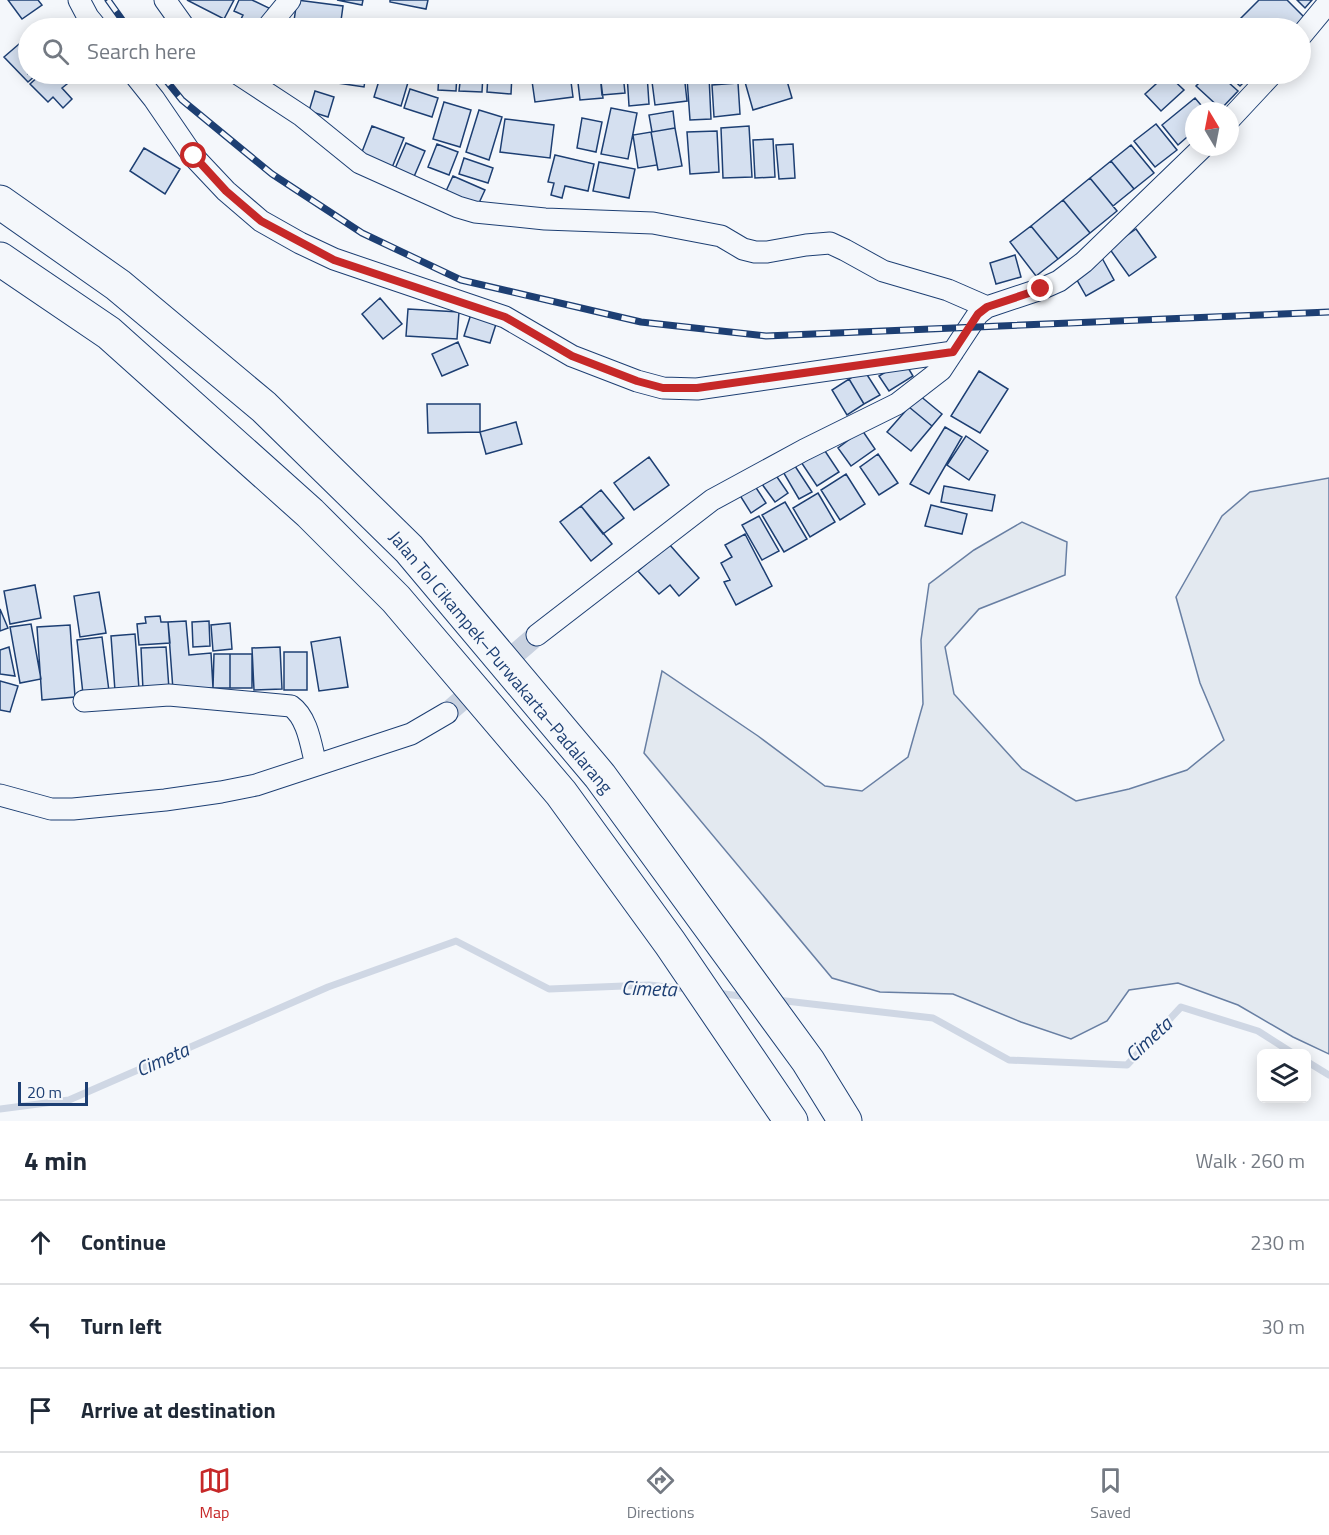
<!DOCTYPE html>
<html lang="en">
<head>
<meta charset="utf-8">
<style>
  :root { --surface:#fff; --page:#f2f2f3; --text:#1f2937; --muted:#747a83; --line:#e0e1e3; --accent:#c62828 }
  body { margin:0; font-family:"Titillium Web",sans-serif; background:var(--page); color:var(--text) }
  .controls { position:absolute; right:18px; bottom:18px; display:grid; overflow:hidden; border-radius:9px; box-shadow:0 3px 15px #0003 }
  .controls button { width:54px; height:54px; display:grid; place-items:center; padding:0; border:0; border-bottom:2px solid var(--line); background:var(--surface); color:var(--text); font:30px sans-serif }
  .compass { position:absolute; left:1185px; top:102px; width:54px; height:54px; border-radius:50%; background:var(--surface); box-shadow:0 3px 15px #0003; rotate:350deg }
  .scale { position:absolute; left:18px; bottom:15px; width:70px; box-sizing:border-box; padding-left:6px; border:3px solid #1d3f73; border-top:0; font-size:16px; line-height:21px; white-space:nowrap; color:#1d3f73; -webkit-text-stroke:4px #f4f7fb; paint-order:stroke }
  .stop { position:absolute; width:18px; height:18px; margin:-14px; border:4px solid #c62828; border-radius:50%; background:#fff }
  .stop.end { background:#c62828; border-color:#fff; box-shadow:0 2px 6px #0008 }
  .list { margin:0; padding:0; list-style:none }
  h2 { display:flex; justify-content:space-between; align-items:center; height:78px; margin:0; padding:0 24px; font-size:26px }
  h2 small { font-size:20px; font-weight:400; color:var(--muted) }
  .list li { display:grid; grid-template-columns:39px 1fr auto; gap:18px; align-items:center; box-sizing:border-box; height:84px; padding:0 24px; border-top:2px solid var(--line) }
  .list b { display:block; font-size:22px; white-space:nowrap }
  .list em { font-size:20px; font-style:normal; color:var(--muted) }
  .icon { flex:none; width:33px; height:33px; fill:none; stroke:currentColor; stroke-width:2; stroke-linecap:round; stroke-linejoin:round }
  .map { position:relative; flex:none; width:1329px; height:1121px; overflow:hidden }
  .search { position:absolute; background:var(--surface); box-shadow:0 3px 15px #0003; left:18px; right:18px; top:18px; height:66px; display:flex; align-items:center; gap:15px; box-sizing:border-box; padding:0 21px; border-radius:33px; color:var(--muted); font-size:22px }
  .sheet { height:330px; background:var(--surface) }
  nav { display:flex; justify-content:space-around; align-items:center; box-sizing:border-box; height:84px; border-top:2px solid var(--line); background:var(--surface); font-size:16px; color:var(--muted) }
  nav a { display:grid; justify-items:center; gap:3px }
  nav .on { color:var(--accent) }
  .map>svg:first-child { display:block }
</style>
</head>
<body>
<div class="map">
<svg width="1329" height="1121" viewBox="0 0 1329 1121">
  <rect width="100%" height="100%" fill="#f4f7fb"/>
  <path fill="#e3e9f0" stroke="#687fa3" stroke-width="1.5" d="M1329,478v576l-36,-17 -55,-32 -60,-22 -49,7 -22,31 -36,18 -50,-17 -68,-28 -73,-2 -48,-14 -188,-225 18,-82 96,65 67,50 37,5 46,-34 15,-53 -2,-64 8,-56 45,-34 48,-28 45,20 -2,33 -86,34 -34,38 9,47 68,75 54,32 53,-12 58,-19 37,-30 -24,-57 -24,-86 46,-81 28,-24z"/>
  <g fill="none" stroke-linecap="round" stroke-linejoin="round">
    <path stroke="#cfd7e4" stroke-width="7" d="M717,993l31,4
      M777,1000l156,18 76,42 118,5 54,-58 77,24 36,23
      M1306,1061l23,14
      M0,1109l69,-9 259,-113 128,-46 93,48 100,-4 39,4"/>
  </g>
  <path fill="#d5e0f0" stroke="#1d3f73" stroke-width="1.5" d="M8,0h30l4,5 -20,14z
    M187,0h47l-10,19z
    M239,0h13l17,8 -7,16 -4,-2 -4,6h-10l-6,-3 5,-10 -9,-4z
    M297,0l46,6 -3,22h-47z
    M337,0h26l-1,5z
    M390,0h38l-2,9 -36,-7z
    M1259,0h28l17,17 -11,11h-58l-2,-2z
    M1297,0h15l-7,8z
    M380,19l39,8v1h-41z
    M26,38l2,3v33h9l-9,8 -24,-25z
    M41,74h16l10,10 -5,4 10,11 -9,9 -10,-11 -5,5 -18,-18z
    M293,74h40l-2,9 -38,-7z
    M339,74h27l-2,13 -26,-4z
    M381,74h12l16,5 -8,27 -27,-9z
    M439,74h18l-1,17 -18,-1z
    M461,74h22l-1,18 -23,-1z
    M488,74h24l-1,20 -24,-2z
    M531,74h39l3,23 -38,5z
    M577,74h23l3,24 -23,2z
    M600,74h23l2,19 -23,2z
    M627,74h20l2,30 -20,2z
    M651,74h33l3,27 -32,4z
    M747,74h38l7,24 -39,12 -10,-35z
    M1167,74l17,16 -23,21 -16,-17z
    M1208,74h11l19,17 -17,18 -25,-23z
    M1227,74h25l-12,12z
    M709,76l2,43 -21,1 -3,-42z
    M738,83l2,31 -26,3 -2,-32z
    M410,89l28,9 -6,19 -28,-9z
    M315,91l19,6 -6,20 -19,-6z
    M1195,98l11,13h-12v20l-16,14 -16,-20z
    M444,102l27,8 -11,37 -27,-8z
    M611,108l26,5 -9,46 -27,-5z
    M479,110l23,7 -13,43 -23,-8z
    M673,111l2,17 -23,4 -3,-17z
    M582,118l20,4 -6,30 -19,-4z
    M505,119l49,6 -4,33 -50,-6z
    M1156,124l21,26 -22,17 -21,-26z
    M372,126l32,12 -13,32 -31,-13z
    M749,126l3,51 -29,1 -2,-50z
    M675,128l7,38 -24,4 -7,-38z
    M717,131l2,41 -29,2 -3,-42z
    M651,132l6,33 -19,3 -5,-33z
    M773,139l2,38 -20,1 -2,-38z
    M406,143l19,8 -12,28 -19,-8z
    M437,144l21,8 -9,23 -21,-8z
    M793,144l2,34 -16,1 -3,-34z
    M1131,145l23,28 -20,16 -23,-28z
    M144,148l36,21 -15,25 -35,-23z
    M555,155l39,9 -6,27 -23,-5 -3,12 -11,-3 3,-12 -6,-1z
    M464,158l29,10 -5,15 -29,-9z
    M1111,161l23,28 -21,17 -23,-28z
    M599,162l36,7 -6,29 -36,-7z
    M453,176l32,14 -7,15 -32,-14z
    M1090,178l27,33 -27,22 -27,-33z
    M1063,200l27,33 -32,26 -27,-33z
    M1031,226l27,33 -22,17 -26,-34z
    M1136,229l20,28 -27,19 -20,-28z
    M1015,255l6,22 -25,7 -6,-21z
    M1102,258l12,22 -28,16 -13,-23z
    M380,298l22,26 -19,15 -21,-25z
    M408,309l51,3 -2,27 -51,-3z
    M471,314l26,7 -7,22 -26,-7z
    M458,342l10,23 -26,11 -10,-22z
    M904,361l9,15 -24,15 -10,-15z
    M864,370l16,25 -16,9 -15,-25z
    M979,371l29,18 -28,44 -29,-17z
    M849,379l15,25 -17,11 -15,-25z
    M919,395l23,19 -10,12 -23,-19z
    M427,404h53v28l-52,1z
    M909,407l23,19 -21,25 -24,-19z
    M516,422l6,22 -36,10 -6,-22z
    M945,427l17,10 -33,57 -19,-10z
    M862,430l13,19 -24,17 -13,-18z
    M966,436l22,15 -19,29 -22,-15z
    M823,448l16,24 -22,14 -16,-24z
    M878,454l20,29 -19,12 -19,-28z
    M649,457l20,28 -35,25 -20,-27z
    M793,463l19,29 -13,7 -17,-29z
    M773,471l15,22 -13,9 -16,-22z
    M846,474l19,30 -25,16 -19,-30z
    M751,480l15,23 -15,10 -15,-24z
    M944,486l51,9 -3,16 -51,-9z
    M601,490l23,28 -21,16 -22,-28z
    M818,493l17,29 -25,15 -17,-29z
    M785,502l22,37 -23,13 -22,-37z
    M931,505l36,9 -5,20 -37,-8z
    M581,506l31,38 -21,17 -31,-39z
    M759,516l20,35 -17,9 -20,-35z
    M745,534l27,52 -36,19 -12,-23 6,-2 -9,-17 11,-6 -7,-12z
    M669,544l30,34 -20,18 -9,-11 -11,9 -21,-23z
    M35,585l6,33 -31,6 -6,-33z
    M99,592l7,41 -26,4 -6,-41z
    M0,609l8,19 -8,3z
    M160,616l1,6h7l2,21 -31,2 -2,-21 9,-1 -1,-6z
    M186,621l3,34 22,-2 2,35 -40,2 -5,-68z
    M209,621l1,25 -17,1 -1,-25z
    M230,623l2,26 -19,2 -2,-26z
    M31,624l10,55 -21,4 -10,-56z
    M70,625l5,72 -33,3 -5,-73z
    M135,634l4,55 -24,2 -4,-55z
    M102,637l7,54 -26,3 -6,-54z
    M340,637l8,50 -29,4 -8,-49z
    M9,647l6,29 -15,-2v-24z
    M166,647l3,42 -26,1 -2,-42z
    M280,647l2,42 -28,1 -2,-42z
    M284,652h23v38h-23z
    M214,654h16v34h-17z
    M230,654h22v34h-22z
    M0,681l18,5 -8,26 -10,-2z"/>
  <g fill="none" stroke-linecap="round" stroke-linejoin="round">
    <path stroke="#c9d2e0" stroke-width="21" stroke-dasharray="21 10" stroke-linecap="butt" d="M447,713l90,-78"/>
    <defs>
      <path id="minor" d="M79,0l9,17 9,11
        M165,0l20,28
        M267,28l23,-28
        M1300,37l29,-35
        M134,74l20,25 39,57 33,35 35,30 39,22 34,16 171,58 67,39 65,25 26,7 34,1 256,-37
        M238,74l64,42 58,47 98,44 17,5 70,7 108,4 68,13 22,13 12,3h12l39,-7 24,-2 15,7 38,21 65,19 39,17
        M1230,119l42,-45
        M537,635l175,-135 92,-50 93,-46 44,-34 37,-56 9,-7 54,-18 18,-8 25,-19 119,-115
        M84,701l85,-6 122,11c17,12 20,40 25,59
        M0,795l51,14h22l92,-9 56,-8 35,-7 155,-51 36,-21"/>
      <path id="motorway" d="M0,202l118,83 146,122 145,142 191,227 208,285 37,60
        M0,259l109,74 201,180 86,86 165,194 109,150 121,178"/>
    </defs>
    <use href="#minor" stroke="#1d3f73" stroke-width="23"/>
    <use href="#motorway" stroke="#1d3f73" stroke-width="35"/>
    <use href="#minor" stroke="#f4f7fb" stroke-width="21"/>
    <use href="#motorway" stroke="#f4f7fb" stroke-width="33"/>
    <defs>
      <path id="rail" d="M108,0l20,28
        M161,74l21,26 90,74 90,59 99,47 180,42 125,14 563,-24"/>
    </defs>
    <use href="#rail" stroke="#1d3f73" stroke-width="7"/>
    <use href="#rail" stroke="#f4f7fb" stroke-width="4.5" stroke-dasharray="14" stroke-linecap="butt"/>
  </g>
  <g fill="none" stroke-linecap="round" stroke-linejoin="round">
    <path stroke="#c62828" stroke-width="8" d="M194,156l32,35 35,30 73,39 171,57 67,39 65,25 26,7h34l256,-36 25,-38 9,-7 54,-18"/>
  </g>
  <g text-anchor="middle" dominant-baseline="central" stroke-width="4.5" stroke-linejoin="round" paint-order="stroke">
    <g font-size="18" fill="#1d3f73" stroke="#f4f7fb">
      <text transform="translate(501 662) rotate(50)">Jalan Tol Cikampek–Purwakarta–Padalarang</text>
    </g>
    <g font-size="20" font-style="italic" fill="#1d3f73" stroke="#f4f7fb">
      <text transform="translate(649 988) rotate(2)">Cimeta</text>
      <text transform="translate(1148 1039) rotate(-43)">Cimeta</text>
      <text transform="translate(162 1059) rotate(-24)">Cimeta</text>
    </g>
  </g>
</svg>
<div class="controls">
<button><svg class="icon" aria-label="layers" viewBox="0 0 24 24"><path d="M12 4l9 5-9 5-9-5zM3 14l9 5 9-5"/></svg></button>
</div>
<svg class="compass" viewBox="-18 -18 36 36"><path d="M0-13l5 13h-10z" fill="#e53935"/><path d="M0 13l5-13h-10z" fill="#747a83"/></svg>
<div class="scale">20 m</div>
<div class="stop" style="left:194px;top:156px"></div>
<div class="stop end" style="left:1041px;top:289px"></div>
<div class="search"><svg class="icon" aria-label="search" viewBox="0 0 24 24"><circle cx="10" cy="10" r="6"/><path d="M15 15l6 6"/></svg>Search here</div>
</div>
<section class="sheet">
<h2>4 min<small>Walk · 260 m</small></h2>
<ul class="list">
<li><svg class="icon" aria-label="ahead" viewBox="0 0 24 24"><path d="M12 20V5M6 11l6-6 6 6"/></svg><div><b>Continue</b></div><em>230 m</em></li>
<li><svg class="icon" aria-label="left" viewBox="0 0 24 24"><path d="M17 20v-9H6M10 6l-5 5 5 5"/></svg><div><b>Turn left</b></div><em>30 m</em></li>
<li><svg class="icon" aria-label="arrive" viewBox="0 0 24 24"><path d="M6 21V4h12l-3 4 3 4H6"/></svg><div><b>Arrive at destination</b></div></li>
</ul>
</section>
<nav>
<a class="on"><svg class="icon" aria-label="map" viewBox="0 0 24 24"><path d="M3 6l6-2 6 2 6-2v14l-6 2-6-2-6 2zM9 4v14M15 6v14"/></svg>Map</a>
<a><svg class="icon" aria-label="directions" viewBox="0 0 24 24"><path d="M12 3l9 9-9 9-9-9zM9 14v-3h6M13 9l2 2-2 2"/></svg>Directions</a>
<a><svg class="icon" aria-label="saved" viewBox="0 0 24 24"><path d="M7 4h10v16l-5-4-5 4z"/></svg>Saved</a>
</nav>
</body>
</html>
